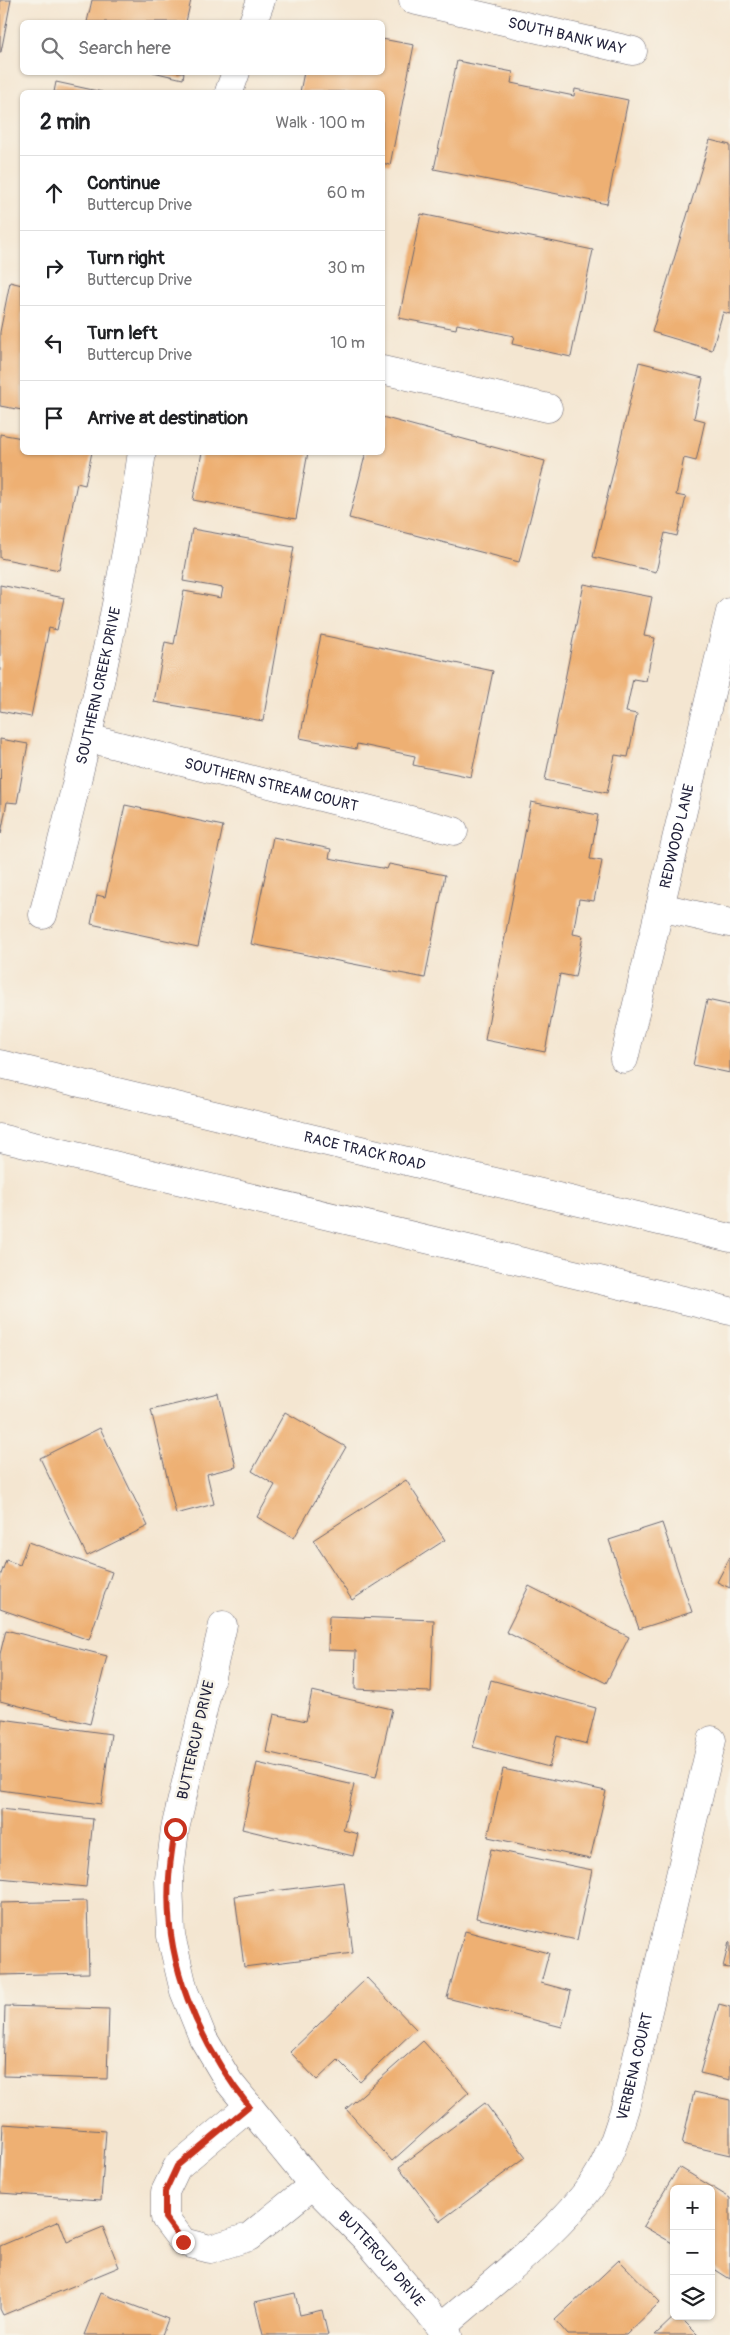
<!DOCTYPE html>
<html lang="en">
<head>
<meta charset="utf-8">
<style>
  :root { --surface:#fff; --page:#f6f6f6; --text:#202124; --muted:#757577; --line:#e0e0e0 }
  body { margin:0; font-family:Pangolin,sans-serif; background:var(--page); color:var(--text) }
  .controls { position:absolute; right:15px; bottom:15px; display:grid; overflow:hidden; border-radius:8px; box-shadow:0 1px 4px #0004 }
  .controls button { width:45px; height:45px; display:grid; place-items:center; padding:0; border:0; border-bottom:1px solid var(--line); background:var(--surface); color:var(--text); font:25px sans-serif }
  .stop { position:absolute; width:15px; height:15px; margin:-11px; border:4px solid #c8321e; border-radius:50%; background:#fff }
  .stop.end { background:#c8321e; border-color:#fff; box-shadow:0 1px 5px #0008 }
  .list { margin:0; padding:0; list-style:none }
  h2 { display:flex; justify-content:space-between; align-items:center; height:65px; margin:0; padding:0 20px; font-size:21px }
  h2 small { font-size:16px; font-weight:400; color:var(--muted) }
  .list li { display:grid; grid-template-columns:32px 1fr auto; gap:15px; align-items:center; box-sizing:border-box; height:75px; padding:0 20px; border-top:1px solid var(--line) }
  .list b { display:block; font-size:19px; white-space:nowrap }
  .list p { margin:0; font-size:16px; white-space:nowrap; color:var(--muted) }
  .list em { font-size:16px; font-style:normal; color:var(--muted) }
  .icon { flex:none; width:28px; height:28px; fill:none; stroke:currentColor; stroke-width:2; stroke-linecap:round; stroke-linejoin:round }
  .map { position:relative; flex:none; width:730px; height:2335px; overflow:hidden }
  .search { position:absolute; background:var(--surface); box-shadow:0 1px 4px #0004; left:20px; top:20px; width:365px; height:55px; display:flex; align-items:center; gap:12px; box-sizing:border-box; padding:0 18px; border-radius:8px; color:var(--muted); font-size:19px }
  .panel { position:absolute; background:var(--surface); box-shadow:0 1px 4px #0004; left:20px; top:90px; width:365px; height:365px; border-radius:8px }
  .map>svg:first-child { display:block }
</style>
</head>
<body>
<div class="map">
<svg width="730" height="2335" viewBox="0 0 730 2335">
  <rect width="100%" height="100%" fill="#f7f3e8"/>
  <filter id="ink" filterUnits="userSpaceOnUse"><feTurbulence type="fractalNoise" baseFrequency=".02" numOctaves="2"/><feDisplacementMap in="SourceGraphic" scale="10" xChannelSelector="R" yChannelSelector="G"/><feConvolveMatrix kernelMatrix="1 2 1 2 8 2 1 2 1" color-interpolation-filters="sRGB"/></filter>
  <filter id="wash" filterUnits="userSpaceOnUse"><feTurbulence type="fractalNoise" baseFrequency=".0096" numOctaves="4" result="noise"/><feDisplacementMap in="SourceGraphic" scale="20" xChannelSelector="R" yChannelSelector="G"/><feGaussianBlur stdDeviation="1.12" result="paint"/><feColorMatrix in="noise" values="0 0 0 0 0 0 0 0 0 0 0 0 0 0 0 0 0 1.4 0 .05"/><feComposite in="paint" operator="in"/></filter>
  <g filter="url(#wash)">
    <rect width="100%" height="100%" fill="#f4e6d1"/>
    <g id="blocks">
      <path fill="#eeb073" d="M0,0h11l-10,52h-1z
        M92,0h99l-5,22h-99z
        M382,39l32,6 -24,120 -8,-2v-71h-82l4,-20h78z
        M457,61l56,11 -2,11 63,13 1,-7 53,11 -21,104 -173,-35z
        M153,72h31l-1,7z
        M56,82l46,10h-48z
        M710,140l20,5v169l-7,-2 -11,38 -60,-18z
        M421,214l172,36 -22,107 -59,-13 2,-8 -57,-12 -1,5 -57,-11z
        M10,282l12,3v125l-22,-4v-74z
        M639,362l64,16 -9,40 11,3 -9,40 -12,-3 -8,37 10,2 -9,39 -12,-3 -9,39 -63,-15z
        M382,417l163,44 -26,101 -170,-44 17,-66h16z
        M0,434l22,4v14h70l-7,33 -8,-2 -18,87 -59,-12z
        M202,452h106l-12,67 -103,-19z
        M192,529l102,18 -31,174 -109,-19 11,-60 9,2 10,-53 37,7 2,-10 -40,-7z
        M584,584l68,13 -8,39 11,2 -9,43 -13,-2 -7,33 11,2 -9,43 -13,-2 -8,38 -62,-13z
        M0,585l64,13 -7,32 -8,-2 -18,89 -31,-6z
        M321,635l172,36 -22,106 -58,-12 2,-9 -58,-12 -1,5 -56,-11z
        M0,739l28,5 -11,59 -10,-1 -6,32z
        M531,802l67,13 -8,44 12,2 -8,40 -15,-2 -6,35 10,2 -8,41 -15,-3 -15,78 -60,-12z
        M125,805l98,21 -25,121 -107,-23 6,-29 8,2z
        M273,837l58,12 -2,9 58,11 2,-5 56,11 -20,103 -174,-34z
        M707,1000l23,5v68l-37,-8z
        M219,1394l17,73 -29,7 7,30 -38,10 -25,-104z
        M285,1412l61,35 -52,91 -37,-21 18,-32 -23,-14z
        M100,1428l48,98 -61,30 -47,-98z
        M406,1480l39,60 -93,60 -39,-60z
        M662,1523l30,89 -53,17 -30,-89z
        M28,1542l84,30 -23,68 -89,-31v-32l6,-17 14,5z
        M730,1557v31l-13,-6z
        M529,1586l100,51 -23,46 -100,-51z
        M329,1616l105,4 -3,72 -76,-3 1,-38 -28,-1z
        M6,1630l101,26 -17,68 -90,-23v-47z
        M491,1680l105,28 -9,36 -30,-8 -8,31 -76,-20z
        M312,1691l80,18 -16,68 -110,-25 8,-38 32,7z
        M2,1719l109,15 -10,70 -101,-14v-55z
        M257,1763l97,22 -11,45 15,4 -5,22 -111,-27z
        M503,1769l103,22 -16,68 -102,-22z
        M0,1809l93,10 -7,68 -86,-9z
        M491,1849l101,21 -15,70 -101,-22z
        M344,1882l9,71 -109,14 -9,-71z
        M87,1901l2,72 -89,2v-72z
        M465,1931l84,22 -8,30 30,8 -9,36 -115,-29z
        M729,1942h1v26l-7,-1z
        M367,1978l49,51 -56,53 -22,-22 -21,20 -27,-28z
        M719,2004l11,3v73l-30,-7z
        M5,2006l104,3 -2,70 -104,-3z
        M423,2041l46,51 -77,69 -46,-52z
        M694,2092l36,8v55l-48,-11z
        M485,2103l41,54 -86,64 -41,-54z
        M3,2124l103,7 -5,69 -101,-7z
        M679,2167l51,31v81l-19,-12v-78h-37v55l-31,-18z
        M59,2221l8,21 36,-15 16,40 -116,48 -3,-6v-63z
        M619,2260l41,42 -34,33h-58l-13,-15z
        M101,2293l67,26 -6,16h-78z
        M295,2293l5,22 22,-5 6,25h-65l-8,-33z
        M675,2316h4l19,19h-43z"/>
    </g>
  </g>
  <g filter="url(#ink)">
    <use href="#blocks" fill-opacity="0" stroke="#6c6770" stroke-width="1"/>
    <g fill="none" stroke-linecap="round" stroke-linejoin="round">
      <defs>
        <g id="minor">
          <path id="s1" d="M413,0l220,51"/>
          <path d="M253,22l8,-22"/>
          <path d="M229,92l7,-20"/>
          <path d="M382,370l166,38"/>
          <path id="s2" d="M88,738l366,93"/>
          <path d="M660,907l70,16"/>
          <path id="s3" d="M43,915c40,-153 77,-306 99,-463"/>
          <path id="s4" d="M624,1059l106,-447"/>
          <path id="s5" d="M223,1625l-48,204 -6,50 2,57 13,55 19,47 26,44 84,103 52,53 83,97"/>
          <path d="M249,2106l-72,61 -12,25v26l18,24 27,7 39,-12 64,-52"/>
          <path id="s6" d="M441,2328c50,-45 115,-92 153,-146 15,-22 23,-49 31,-74l87,-368"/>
        </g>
        <g id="primary">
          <path id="s7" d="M0,1064l730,174"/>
          <path d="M0,1138l730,173"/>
        </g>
      </defs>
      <use href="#minor" stroke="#6c6770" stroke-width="29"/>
      <use href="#primary" stroke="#6c6770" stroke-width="29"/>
      <use href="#minor" stroke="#fff" stroke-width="28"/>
      <use href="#primary" stroke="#fff" stroke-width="28"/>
    </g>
  </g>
  <g fill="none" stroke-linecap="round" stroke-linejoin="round" filter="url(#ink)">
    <path stroke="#c8321e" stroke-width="6" d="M175,1829c-2,16 -5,32 -6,49 -6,83 29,164 80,228l-72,60 -12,26v26l18,24"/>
  </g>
  <g text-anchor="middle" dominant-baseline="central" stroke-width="5" stroke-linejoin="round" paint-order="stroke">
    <g font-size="15" fill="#22223b" stroke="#f7f3e8">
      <text stroke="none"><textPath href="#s1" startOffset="158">SOUTH BANK WAY</textPath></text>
      <text stroke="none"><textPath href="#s3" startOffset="236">SOUTHERN CREEK DRIVE</textPath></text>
      <text stroke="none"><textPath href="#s2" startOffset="189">SOUTHERN STREAM COURT</textPath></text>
      <text stroke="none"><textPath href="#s4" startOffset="229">REDWOOD LANE</textPath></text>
      <text stroke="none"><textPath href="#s7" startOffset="375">RACE TRACK ROAD</textPath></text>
      <text transform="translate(196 1740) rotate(-77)">BUTTERCUP DRIVE</text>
      <text stroke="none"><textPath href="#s6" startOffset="335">VERBENA COURT</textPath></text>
      <text stroke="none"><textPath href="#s5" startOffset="709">BUTTERCUP DRIVE</textPath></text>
    </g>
  </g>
</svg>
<div class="controls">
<button>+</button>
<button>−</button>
<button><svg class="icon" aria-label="layers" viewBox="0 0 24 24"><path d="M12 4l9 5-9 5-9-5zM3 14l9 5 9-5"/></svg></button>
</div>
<div class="stop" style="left:175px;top:1829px"></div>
<div class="stop end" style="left:183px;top:2242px"></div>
<div class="search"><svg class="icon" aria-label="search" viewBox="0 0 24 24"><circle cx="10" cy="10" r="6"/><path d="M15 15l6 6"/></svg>Search here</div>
<section class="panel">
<h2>2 min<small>Walk · 100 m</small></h2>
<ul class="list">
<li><svg class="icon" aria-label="ahead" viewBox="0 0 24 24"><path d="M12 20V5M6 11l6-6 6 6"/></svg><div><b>Continue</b><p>Buttercup Drive</p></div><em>60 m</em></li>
<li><svg class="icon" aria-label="right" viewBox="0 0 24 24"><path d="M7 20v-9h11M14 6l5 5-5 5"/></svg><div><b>Turn right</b><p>Buttercup Drive</p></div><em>30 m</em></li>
<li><svg class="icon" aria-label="left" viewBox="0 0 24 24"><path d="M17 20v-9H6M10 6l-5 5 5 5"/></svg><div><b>Turn left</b><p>Buttercup Drive</p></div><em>10 m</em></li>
<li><svg class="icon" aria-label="arrive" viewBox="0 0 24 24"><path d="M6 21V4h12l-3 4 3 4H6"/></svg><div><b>Arrive at destination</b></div></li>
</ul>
</section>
</div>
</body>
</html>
